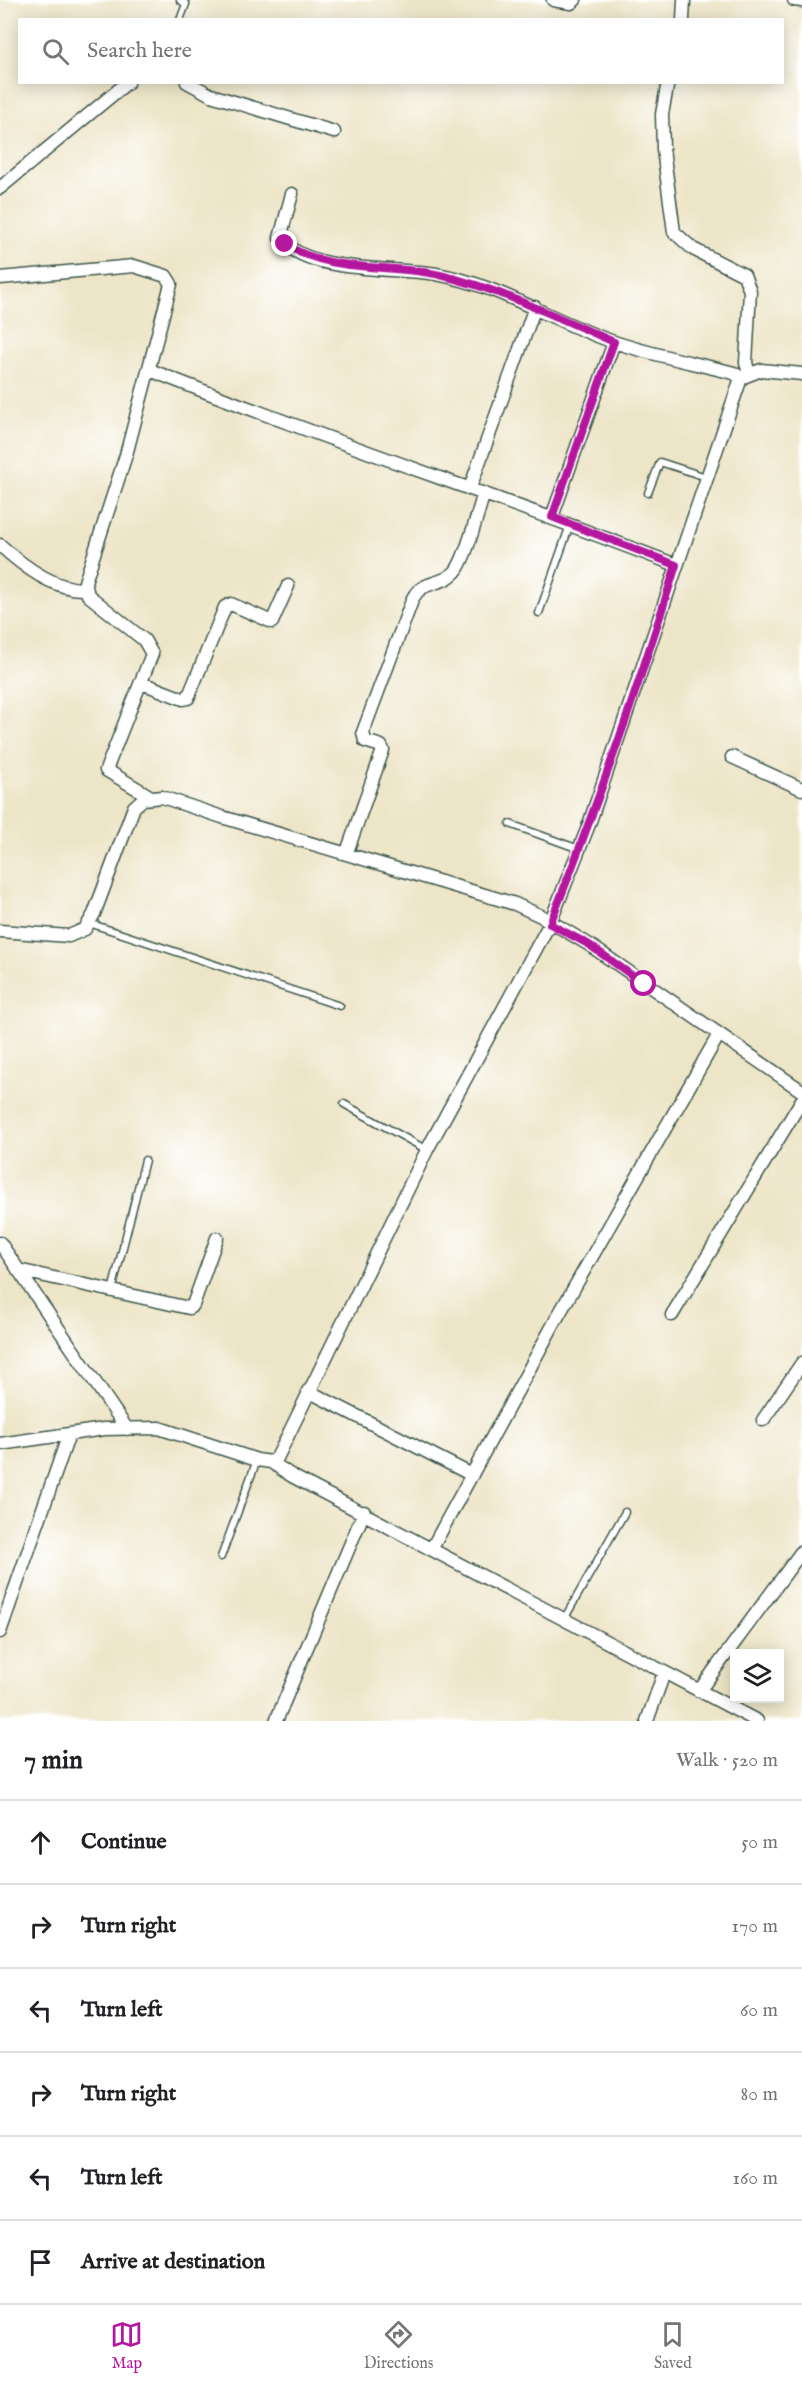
<!DOCTYPE html>
<html lang="en">
<head>
<meta charset="utf-8">
<style>
  :root { --surface:#fff; --page:#f2f2f2; --text:#202124; --muted:#757577; --line:#e0e0e0; --accent:#b5179e }
  body { margin:0; font-family:"IM FELL English",serif; background:var(--page); color:var(--text) }
  .controls { position:absolute; right:18px; bottom:18px; display:grid; overflow:hidden; border-radius:0px; box-shadow:0 3px 15px #0003 }
  .controls button { width:54px; height:54px; display:grid; place-items:center; padding:0; border:0; border-bottom:2px solid var(--line); background:var(--surface); color:var(--text); font:30px sans-serif }
  .stop { position:absolute; width:18px; height:18px; margin:-14px; border:4px solid #b5179e; border-radius:50%; background:#fff }
  .stop.end { background:#b5179e; border-color:#fff; box-shadow:0 2px 6px #0008 }
  .list { margin:0; padding:0; list-style:none }
  h2 { display:flex; justify-content:space-between; align-items:center; height:78px; margin:0; padding:0 24px; font-size:26px }
  h2 small { font-size:20px; font-weight:400; color:var(--muted) }
  .list li { display:grid; grid-template-columns:39px 1fr auto; gap:18px; align-items:center; box-sizing:border-box; height:84px; padding:0 24px; border-top:2px solid var(--line) }
  .list b { display:block; font-size:22px; white-space:nowrap }
  .list em { font-size:20px; font-style:normal; color:var(--muted) }
  .icon { flex:none; width:33px; height:33px; fill:none; stroke:currentColor; stroke-width:2; stroke-linecap:round; stroke-linejoin:round }
  .map { position:relative; flex:none; width:802px; height:1721px; overflow:hidden }
  .search { position:absolute; background:var(--surface); box-shadow:0 3px 15px #0003; left:18px; right:18px; top:18px; height:66px; display:flex; align-items:center; gap:15px; box-sizing:border-box; padding:0 21px; border-radius:0px; color:var(--muted); font-size:22px }
  .sheet { height:582px; background:var(--surface) }
  nav { display:flex; justify-content:space-around; align-items:center; box-sizing:border-box; height:84px; border-top:2px solid var(--line); background:var(--surface); font-size:16px; color:var(--muted) }
  nav a { display:grid; justify-items:center; gap:3px }
  nav .on { color:var(--accent) }
  .map>svg:first-child { display:block }
</style>
</head>
<body>
<div class="map">
<svg width="802" height="1721" viewBox="0 0 802 1721">
  <rect width="100%" height="100%" fill="#fff"/>
  <filter id="ink" filterUnits="userSpaceOnUse"><feTurbulence type="fractalNoise" baseFrequency=".0167" numOctaves="2"/><feDisplacementMap in="SourceGraphic" scale="12" xChannelSelector="R" yChannelSelector="G"/><feConvolveMatrix kernelMatrix="1 2 1 2 8 2 1 2 1" color-interpolation-filters="sRGB"/></filter>
  <filter id="wash" filterUnits="userSpaceOnUse"><feTurbulence type="fractalNoise" baseFrequency=".008" numOctaves="4" result="noise"/><feDisplacementMap in="SourceGraphic" scale="24" xChannelSelector="R" yChannelSelector="G"/><feGaussianBlur stdDeviation="1.35" result="paint"/><feColorMatrix in="noise" values="0 0 0 0 0 0 0 0 0 0 0 0 0 0 0 0 0 1.4 0 .05"/><feComposite in="paint" operator="in"/></filter>
  <g filter="url(#wash)">
    <rect width="100%" height="100%" fill="#ede5c7"/>
  </g>
  <g filter="url(#ink)">
    <g fill="none" stroke-linecap="round" stroke-linejoin="round">
      <defs>
        <path id="lane" d="M180,20l6,-16 -6,-4
          M648,493l12,-31 46,15
          M539,613l31,-88
          M510,824l69,25
          M89,923l251,83
          M344,1104l83,46
          M112,1291l33,-131
          M221,1557l36,-97
          M563,1621l62,-109"/>
        <path id="street" d="M553,0l18,3 4,-3
          M794,0l8,1
          M683,20l1,-20
          M187,82l24,13 123,37
          M668,82l-6,32 1,35 11,83 19,17 51,26 6,16 -4,72 3,10
          M0,188l128,-106
          M292,194l-12,44c28,36 113,29 156,36 64,11 118,48 178,68 39,13 80,21 120,31l7,5
          M0,278l134,-12 32,10 5,8 -45,171 -41,127 3,13 56,45 8,14 -46,116 45,27
          M150,370c174,70 351,127 526,195
          M470,488l65,-181
          M552,517l62,-175
          M0,545c23,21 54,45 85,44
          M142,683l41,16 5,-1 37,-91 6,-3 41,18 16,-36
          M732,757l70,32
          M347,852l36,-102 -2,-4 -16,-5 -2,-9 50,-134c9,-18 29,-12 42,-26 11,-12 23,-61 29,-79
          M0,931l69,5 16,-7 9,-15 40,-107 9,-8 19,-2 60,20 293,87 26,12 47,28 214,147
          M0,1243l127,186
          M18,1270l171,38 4,-3 24,-67
          M672,1315l130,-215
          M308,1391l164,84
          M763,1420l39,-57
          M0,1444l104,-15 55,-1 98,32 14,2 6,-4 150,-308 123,-227 38,-96 153,-449 20,-8 41,4
          M271,1462l21,14 465,245
          M432,1548l126,-232 160,-280
          M0,1632l69,-198
          M699,1691l103,-140
          M276,1721l88,-209
          M647,1721l17,-48"/>
      </defs>
      <use href="#lane" stroke="#3e564a" stroke-width="9"/>
      <use href="#street" stroke="#3e564a" stroke-width="15"/>
      <use href="#lane" stroke="#fff" stroke-width="6"/>
      <use href="#street" stroke="#fff" stroke-width="12"/>
    </g>
  </g>
  <g fill="none" stroke-linecap="round" stroke-linejoin="round" filter="url(#ink)">
    <path stroke="#b5179e" stroke-width="8" d="M285,244c46,30 103,19 155,31 60,14 117,42 174,67l-62,175 124,48c-37,121 -79,241 -126,359l38,20 56,40"/>
  </g>
</svg>
<div class="controls">
<button><svg class="icon" aria-label="layers" viewBox="0 0 24 24"><path d="M12 4l9 5-9 5-9-5zM3 14l9 5 9-5"/></svg></button>
</div>
<div class="stop" style="left:644px;top:984px"></div>
<div class="stop end" style="left:285px;top:244px"></div>
<div class="search"><svg class="icon" aria-label="search" viewBox="0 0 24 24"><circle cx="10" cy="10" r="6"/><path d="M15 15l6 6"/></svg>Search here</div>
</div>
<section class="sheet">
<h2>7 min<small>Walk · 520 m</small></h2>
<ul class="list">
<li><svg class="icon" aria-label="ahead" viewBox="0 0 24 24"><path d="M12 20V5M6 11l6-6 6 6"/></svg><div><b>Continue</b></div><em>50 m</em></li>
<li><svg class="icon" aria-label="right" viewBox="0 0 24 24"><path d="M7 20v-9h11M14 6l5 5-5 5"/></svg><div><b>Turn right</b></div><em>170 m</em></li>
<li><svg class="icon" aria-label="left" viewBox="0 0 24 24"><path d="M17 20v-9H6M10 6l-5 5 5 5"/></svg><div><b>Turn left</b></div><em>60 m</em></li>
<li><svg class="icon" aria-label="right" viewBox="0 0 24 24"><path d="M7 20v-9h11M14 6l5 5-5 5"/></svg><div><b>Turn right</b></div><em>80 m</em></li>
<li><svg class="icon" aria-label="left" viewBox="0 0 24 24"><path d="M17 20v-9H6M10 6l-5 5 5 5"/></svg><div><b>Turn left</b></div><em>160 m</em></li>
<li><svg class="icon" aria-label="arrive" viewBox="0 0 24 24"><path d="M6 21V4h12l-3 4 3 4H6"/></svg><div><b>Arrive at destination</b></div></li>
</ul>
</section>
<nav>
<a class="on"><svg class="icon" aria-label="map" viewBox="0 0 24 24"><path d="M3 6l6-2 6 2 6-2v14l-6 2-6-2-6 2zM9 4v14M15 6v14"/></svg>Map</a>
<a><svg class="icon" aria-label="directions" viewBox="0 0 24 24"><path d="M12 3l9 9-9 9-9-9zM9 14v-3h6M13 9l2 2-2 2"/></svg>Directions</a>
<a><svg class="icon" aria-label="saved" viewBox="0 0 24 24"><path d="M7 4h10v16l-5-4-5 4z"/></svg>Saved</a>
</nav>
</body>
</html>
